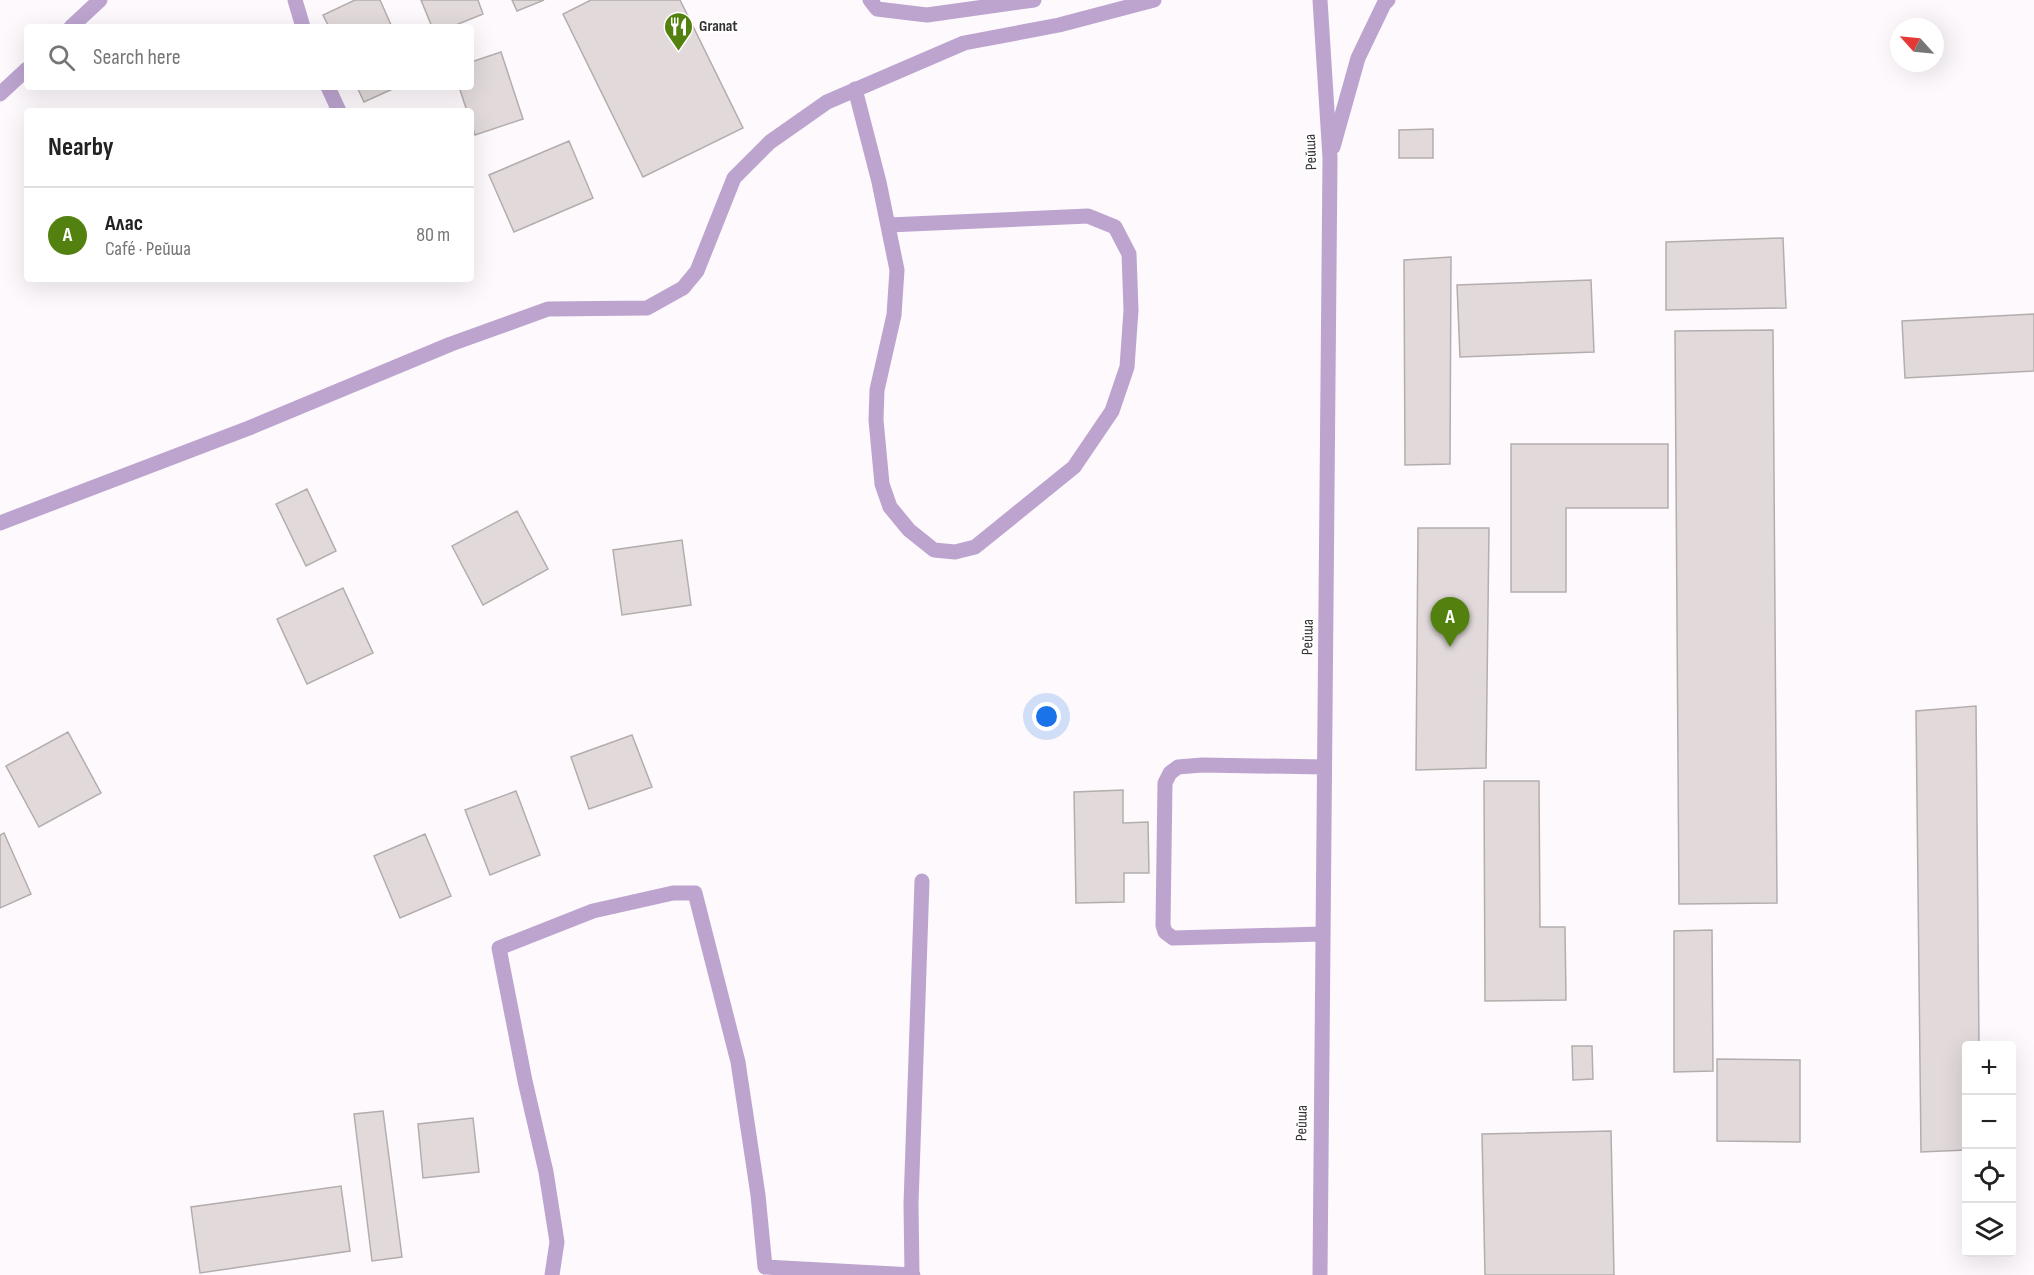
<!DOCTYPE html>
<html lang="en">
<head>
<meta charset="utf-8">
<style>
  :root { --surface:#fff; --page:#f6f6f6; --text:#222; --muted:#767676; --line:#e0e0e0; --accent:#52810f }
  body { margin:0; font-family:"Sofia Sans Condensed",sans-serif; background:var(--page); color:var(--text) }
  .controls { position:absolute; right:18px; bottom:18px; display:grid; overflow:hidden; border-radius:6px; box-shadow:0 6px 24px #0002 }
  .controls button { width:54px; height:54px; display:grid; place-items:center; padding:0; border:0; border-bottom:2px solid var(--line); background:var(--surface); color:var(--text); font:30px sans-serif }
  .compass { position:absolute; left:1890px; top:18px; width:54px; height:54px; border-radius:50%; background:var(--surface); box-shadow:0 6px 24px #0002; rotate:297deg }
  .you { position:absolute; left:1047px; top:717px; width:21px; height:21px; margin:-15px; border:4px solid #fff; border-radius:50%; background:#1a73e8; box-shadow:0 0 0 9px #1a73e833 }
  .badge { display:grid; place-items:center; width:39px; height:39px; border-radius:50%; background:var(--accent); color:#fff; font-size:20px; font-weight:700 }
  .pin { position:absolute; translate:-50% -50px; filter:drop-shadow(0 2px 3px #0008) }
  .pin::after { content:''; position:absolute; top:32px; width:21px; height:18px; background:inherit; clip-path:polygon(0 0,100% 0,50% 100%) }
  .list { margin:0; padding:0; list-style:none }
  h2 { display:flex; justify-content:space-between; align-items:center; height:78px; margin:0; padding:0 24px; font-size:26px }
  h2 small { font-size:20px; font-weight:400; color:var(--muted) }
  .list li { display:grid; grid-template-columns:39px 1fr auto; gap:18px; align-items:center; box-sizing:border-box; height:96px; padding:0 24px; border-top:2px solid var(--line) }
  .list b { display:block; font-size:22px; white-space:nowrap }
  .list p { margin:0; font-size:20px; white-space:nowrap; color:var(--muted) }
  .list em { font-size:20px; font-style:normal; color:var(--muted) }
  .icon { flex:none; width:33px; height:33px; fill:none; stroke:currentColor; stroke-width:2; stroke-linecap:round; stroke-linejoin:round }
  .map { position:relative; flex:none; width:2034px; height:1275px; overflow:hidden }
  .search { position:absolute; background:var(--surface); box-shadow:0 6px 24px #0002; left:24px; top:24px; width:450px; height:66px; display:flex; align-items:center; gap:15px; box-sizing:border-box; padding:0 21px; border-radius:6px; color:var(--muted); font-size:22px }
  .panel { position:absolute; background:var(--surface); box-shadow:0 6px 24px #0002; left:24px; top:108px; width:450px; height:174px; border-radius:6px }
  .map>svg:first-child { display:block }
</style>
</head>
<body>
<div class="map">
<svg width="2034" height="1275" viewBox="0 0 2034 1275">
  <rect width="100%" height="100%" fill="#fef9fc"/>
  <path fill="#e1d9da" stroke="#b4adad" stroke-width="1.5" d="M355,0h25l12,27h-63l-6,-12z
    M421,0h57l5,14 -32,13h-19z
    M512,0h32l-27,11z
    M591,0h89l63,128 -100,49 -80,-163z
    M501,52l22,67 -48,16 -4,-13v-11h-4l-8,-24h12v-25z
    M357,87h40l-33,15z
    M1433,129v29h-34v-28z
    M569,141l24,57 -79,34 -25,-57z
    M1783,238l3,70 -120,2v-68z
    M1451,257l-1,207 -45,1 -1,-205z
    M1591,280l3,72 -134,5 -3,-72z
    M2034,314v57l-129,7 -3,-57z
    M1773,330l4,573 -98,1 -4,-573z
    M1511,444h157v64h-102v84h-55z
    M307,489l29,62 -30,15 -30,-62z
    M517,511l31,58 -65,36 -31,-59z
    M1418,528h71l-3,240 -70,2z
    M682,540l9,65 -69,10 -9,-65z
    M343,588l30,65 -66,31 -30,-65z
    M1976,706l3,340h-13v104l-45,2 -5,-441z
    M68,732l33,61 -62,34 -33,-61z
    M632,735l20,52 -63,22 -18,-52z
    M1484,781h55l1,146h25l1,73 -81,1z
    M1123,790v33l25,-1 1,51h-25v29l-48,1 -2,-111z
    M516,791l24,64 -50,20 -25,-65z
    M4,833l27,61 -31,14v-73z
    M425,834l26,62 -51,22 -26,-62z
    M1712,930l1,141 -39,1v-141z
    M1572,1046h20l1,33 -20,1z
    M1717,1059l83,1v82l-83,-1z
    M383,1111l19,146 -30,4 -18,-147z
    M473,1118l6,54 -56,6 -5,-54z
    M1611,1131l3,144h-129l-3,-141z
    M341,1186l9,65 -150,22 -9,-66z"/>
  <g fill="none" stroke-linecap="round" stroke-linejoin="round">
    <path stroke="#bca4cf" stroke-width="15" d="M295,0l8,27
      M870,0l7,9 50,6 107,-15
      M71,27l29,-27
      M328,87l11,24
      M855,89l24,93 18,88 -3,45 -17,75 -1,30 6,64 8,23 19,23 25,20 21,2 20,-5 99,-80 38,-56 15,-44 4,-57 -2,-56 -14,-27 -27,-11 -199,9
      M0,94l27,-25
      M1333,147l25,-89 26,-54 4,-4
      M0,523l249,-95 202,-84 97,-35 99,-1 36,-20 14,-17 37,-93 36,-36 57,-40 137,-59 95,-18 95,-25
      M1322,934l-149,4 -8,-6 -2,-7 2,-142 5,-10 8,-6 24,-2 122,2
      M552,1275l5,-33 -11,-70 -21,-91 -26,-133 94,-37 80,-18h22l43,169 20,133 7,72 148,8
      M912,1275l-1,-71 11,-323
      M1320,1275l10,-1117 -10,-158"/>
  </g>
  <defs>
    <symbol id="restaurant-pin" viewBox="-11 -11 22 30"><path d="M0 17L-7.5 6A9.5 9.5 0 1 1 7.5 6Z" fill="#52810f" stroke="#fff"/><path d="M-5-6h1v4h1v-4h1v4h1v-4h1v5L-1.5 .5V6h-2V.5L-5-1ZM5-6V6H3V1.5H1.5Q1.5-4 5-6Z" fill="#fff"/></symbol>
  </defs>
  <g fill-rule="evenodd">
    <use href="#restaurant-pin" x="662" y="10" width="33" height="45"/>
  </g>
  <g text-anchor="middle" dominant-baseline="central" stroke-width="4.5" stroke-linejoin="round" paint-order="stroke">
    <g font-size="16" font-weight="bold" fill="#353234" stroke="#fff" text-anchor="start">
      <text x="699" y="26">Granat</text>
    </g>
    <g font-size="16" fill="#353234" stroke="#fff">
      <text transform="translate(1311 152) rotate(-92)">Рейша</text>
      <text transform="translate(1308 637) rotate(-89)">Рейша</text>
      <text transform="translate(1302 1123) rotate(-89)">Рейша</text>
    </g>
  </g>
</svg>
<div class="controls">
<button>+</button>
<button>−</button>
<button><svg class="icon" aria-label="locate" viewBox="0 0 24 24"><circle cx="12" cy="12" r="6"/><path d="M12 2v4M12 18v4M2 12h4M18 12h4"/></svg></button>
<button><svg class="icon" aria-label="layers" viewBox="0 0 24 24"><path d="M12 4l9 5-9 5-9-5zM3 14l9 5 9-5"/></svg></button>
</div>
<svg class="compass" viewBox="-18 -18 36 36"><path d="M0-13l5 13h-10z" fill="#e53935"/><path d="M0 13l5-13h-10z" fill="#767676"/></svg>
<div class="you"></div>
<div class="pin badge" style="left:1450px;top:647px">A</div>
<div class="search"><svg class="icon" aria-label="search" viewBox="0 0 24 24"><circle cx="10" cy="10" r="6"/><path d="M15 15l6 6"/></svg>Search here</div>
<section class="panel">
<h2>Nearby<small></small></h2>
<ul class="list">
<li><span class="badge">A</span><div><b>Алас</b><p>Café · Рейша</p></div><em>80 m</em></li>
</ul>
</section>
</div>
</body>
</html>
